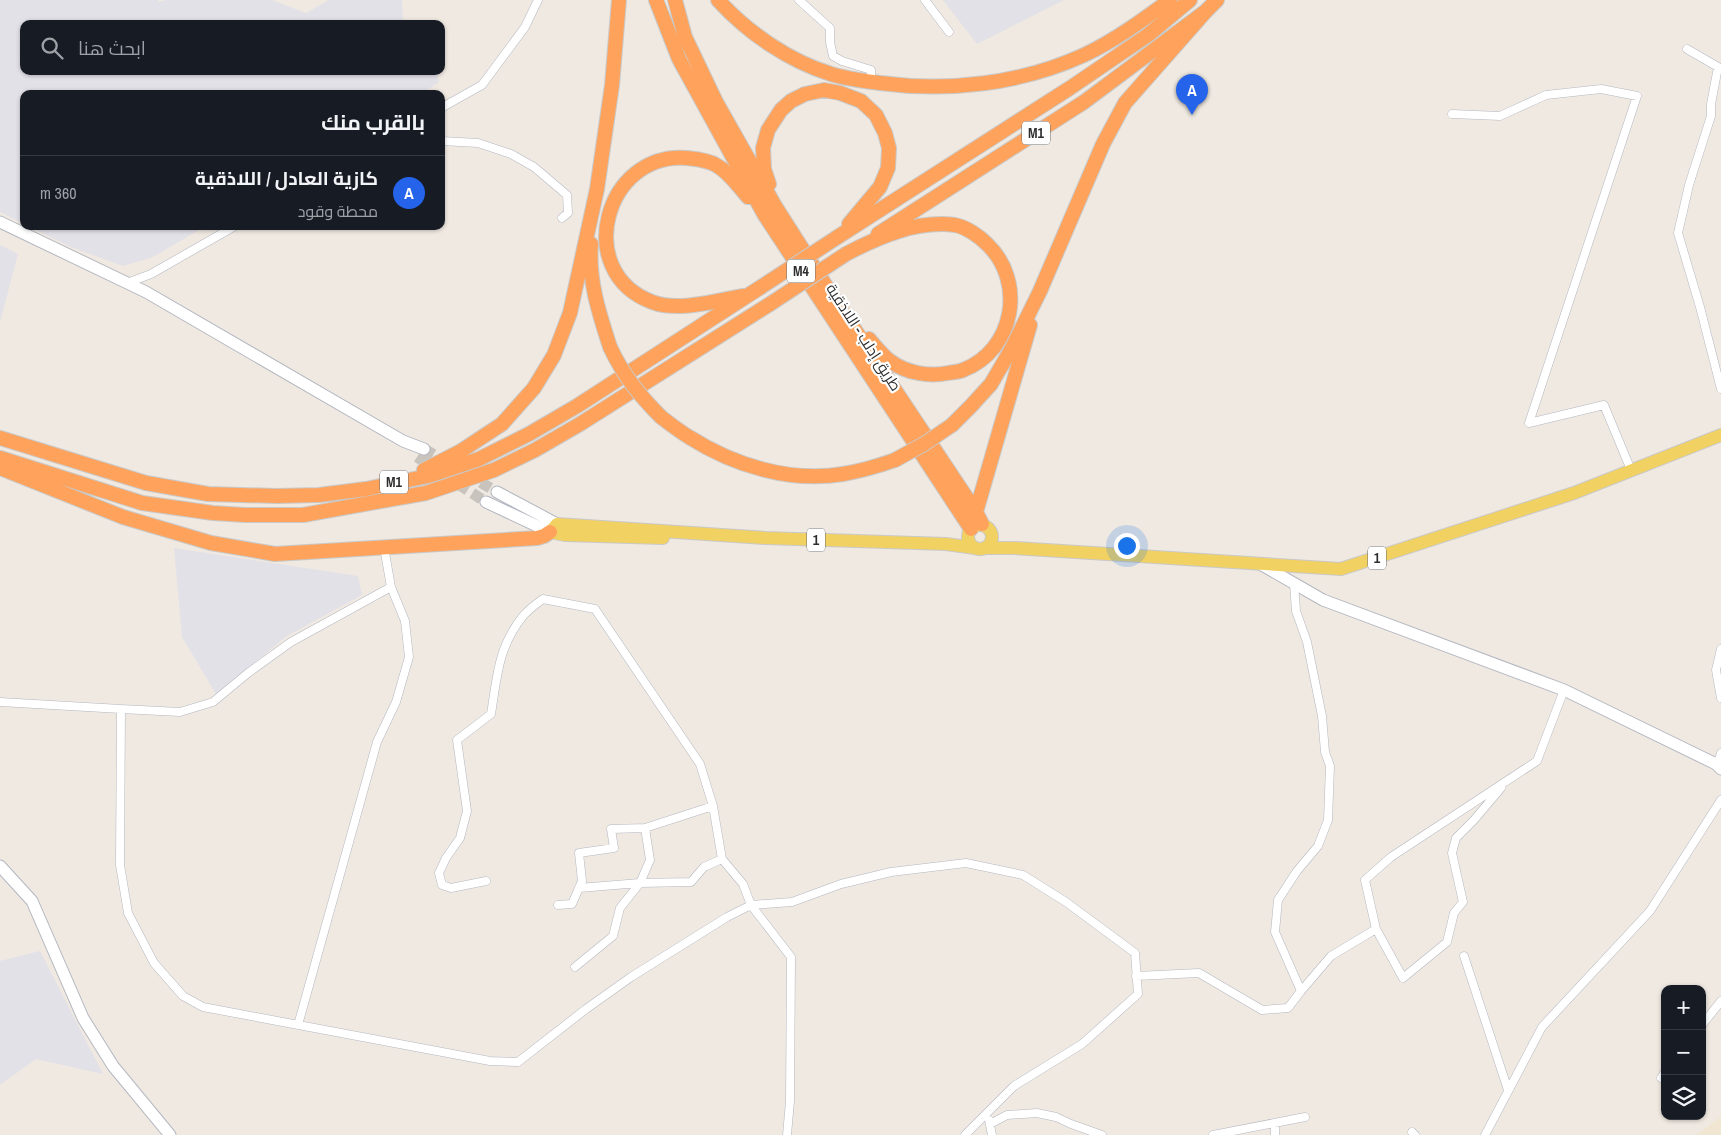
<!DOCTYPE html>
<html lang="ar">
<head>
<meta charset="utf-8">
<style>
  :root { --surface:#171b24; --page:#20242c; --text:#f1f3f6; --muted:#9ea1a6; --line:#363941; --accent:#2563eb }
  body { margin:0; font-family:"Archivo Narrow",Cairo,sans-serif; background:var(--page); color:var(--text); direction:rtl }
  .controls { position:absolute; right:15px; bottom:15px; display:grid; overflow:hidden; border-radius:10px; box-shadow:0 1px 4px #0004 }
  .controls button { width:45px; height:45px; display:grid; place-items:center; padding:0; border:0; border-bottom:1px solid var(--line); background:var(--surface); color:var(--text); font:25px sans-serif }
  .you { position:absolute; left:1126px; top:545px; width:18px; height:18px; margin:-12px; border:4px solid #fff; border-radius:50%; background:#1a73e8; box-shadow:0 0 0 8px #1a73e833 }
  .badge { display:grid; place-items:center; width:32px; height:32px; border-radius:50%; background:var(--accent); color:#fff; font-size:16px; font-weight:700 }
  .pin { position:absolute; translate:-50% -41px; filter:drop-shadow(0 1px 2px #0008) }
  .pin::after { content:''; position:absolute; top:26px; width:18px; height:15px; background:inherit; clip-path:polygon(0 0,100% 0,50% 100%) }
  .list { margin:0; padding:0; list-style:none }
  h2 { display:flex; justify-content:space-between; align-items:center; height:65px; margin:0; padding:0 20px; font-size:21px }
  h2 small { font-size:16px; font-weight:400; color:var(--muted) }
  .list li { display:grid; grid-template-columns:32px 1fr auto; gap:15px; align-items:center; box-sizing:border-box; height:75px; padding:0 20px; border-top:1px solid var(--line) }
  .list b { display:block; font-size:19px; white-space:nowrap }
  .list p { margin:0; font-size:16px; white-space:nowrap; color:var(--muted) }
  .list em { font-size:16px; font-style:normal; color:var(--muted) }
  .icon { flex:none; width:28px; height:28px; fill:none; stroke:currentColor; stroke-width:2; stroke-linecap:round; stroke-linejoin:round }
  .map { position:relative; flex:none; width:1721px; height:1135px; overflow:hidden; direction:ltr }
  .search { position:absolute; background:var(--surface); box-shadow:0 1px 4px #0004; left:20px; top:20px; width:425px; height:55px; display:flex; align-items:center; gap:12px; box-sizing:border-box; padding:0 18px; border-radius:10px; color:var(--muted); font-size:19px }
  .panel { position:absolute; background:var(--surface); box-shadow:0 1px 4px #0004; left:20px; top:90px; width:425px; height:140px; border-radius:10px; direction:rtl }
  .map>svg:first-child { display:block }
</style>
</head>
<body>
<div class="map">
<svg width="1721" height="1135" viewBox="0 0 1721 1135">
  <rect width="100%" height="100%" fill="#efe9e1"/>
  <path fill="#e3e1e8" d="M0,0h158l1,2 7,-2h106l34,13 23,-13h73l1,24h-379v47h412l3,11 -18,12h-397v130l-24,-12z
    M943,0h121l-87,44z
    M27,226h179l-53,31 -30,9 -52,-19z
    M0,245l18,9 -18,68z
    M174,548l184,28 4,19 -75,41 -71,58 -34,-57z
    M40,951l63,123 -67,-15 -36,26v-124z"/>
  <path fill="#f0e6d1" d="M1721,1117v18h-25z"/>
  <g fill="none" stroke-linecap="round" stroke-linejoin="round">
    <path stroke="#c8c4bd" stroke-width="11" stroke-dasharray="11 5.5" stroke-linecap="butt" d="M424,449l73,43
      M417,457l69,45"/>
    <defs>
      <path id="street" d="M799,0l31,28v14l3,14 9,5 29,9v12
        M925,0l24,32
        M1687,49l31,18 -7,37v12l-22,69 -11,48 22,74 21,82
        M441,108l41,-23 43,-58 13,-27
        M1452,114l48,2 46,-21 55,-6 36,7 -108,327 75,-18 27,65
        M441,141l37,2 33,11 23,13 33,28 1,18 -6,5
        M127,283l24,-9 84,-48
        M1721,649l-5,21 5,28
        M0,702l121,7 -1,156 8,48 26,50 29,33 20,11 287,54 28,1 68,-53 45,-32 96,-60 24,-12 41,-3 49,-18 50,-12 75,-9 57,12 43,27 69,51 3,41 -56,50 -68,42 -49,49
        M121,709l59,3 33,-10 35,-29 43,-31 100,-55
        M1717,765l4,-12
        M486,881l-35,7 -9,-3 -3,-12 7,-15 14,-20 7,-27 -10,-71 34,-26c6,-37 7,-67 32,-98 5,-6 13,-12 20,-17l52,10 105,155 13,42 9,53 21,25 8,21 40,52 -1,144 -3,34
        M579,888l61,-5 51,-1 13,-15 18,-8
        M558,905l14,-1 10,-23 -3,-28 35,-5 -3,-19 34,-1 68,-22
        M1376,929l27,49 44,-36 7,-29 9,-11 -11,-49 4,-15 18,-18 27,-32
        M1464,956l44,134
        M575,967l38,-31 7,-28 20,-25 10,-23 -5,-32
        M1136,976l63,-3 63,37 26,-2 13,-17 -26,-59 3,-32 19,-29 21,-25 10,-26 2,-54 -5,-14 -3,-36 -15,-74 -11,-31 -2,-28
        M1301,991l30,-35 45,-27 -11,-49 26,-23 146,-96 27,-71
        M298,1025l79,-283 19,-40 13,-45 -4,-36 -14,-34 -7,-40
        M1702,1025l19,-24
        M1661,1078l4,-6
        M989,1120l3,15
        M990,1124l17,-9 30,-2 19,4 15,7 31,11
        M1412,1132l3,3
        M1213,1135l92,-18
        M1275,1135v-12
        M1485,1135l57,-108 108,-116 71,-111"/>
      <path id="secondary" d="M0,222l146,70 257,149 21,8
        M497,492l60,32
        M486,502l64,30
        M1262,565l61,35 241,90 152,74 5,5
        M0,866l32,35 51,117 30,48 57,69"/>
      <path id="primary" d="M968 537a12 12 0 1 1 24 0a12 12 0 1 1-24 0Z
        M550,532l7,-8 209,14 180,6 29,4
        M550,532l15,3 98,3
        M986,548h28l327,21 233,-76 147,-58"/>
      <path id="highway" d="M656,0l23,59 85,155 207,315
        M675,0l10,37 31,65 59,104 58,91 143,215 6,12
        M718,0c30,33 71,61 113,74 16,5 33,7 49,9 68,9 141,1 204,-28 30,-14 59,-35 86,-55
        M769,184l-5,-15 -1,-21 5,-18 13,-20 10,-9 14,-7 19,-4 16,3 21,8 15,14 9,18 4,15 -1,20 -8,19 -31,37
        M878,234l206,-132 122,-91 11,-11
        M836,238l234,-150 78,-53 42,-35
        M591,244c-3,36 8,69 19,103
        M846,254c32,-17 71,-34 109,-29 11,2 24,11 32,19 39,37 28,106 -24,126 -4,2 -10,2 -15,3 -19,4 -42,0 -58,-12 -7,-5 -15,-15 -21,-22
        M742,296c-26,5 -65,16 -90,6 -80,-30 -47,-151 35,-144 9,1 21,2 29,7 13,7 22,21 32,32
        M661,417c9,7 18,14 28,20 44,28 101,46 154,37 18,-3 35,-8 52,-14
        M952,425l19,-19 20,-22 21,-36 28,-57 63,-147 22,-41 81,-92
        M0,438l146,45 62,11 69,2 42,-1 47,-6 62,-13 51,-17 50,-25 48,-28 184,-119
        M0,458l142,45 71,10 32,2h58l123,-22 68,-23 41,-20 45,-26 190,-120
        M0,468l123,49 88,26 64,11 262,-16 7,-2 6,-4
        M424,470l37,-19 41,-27 32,-36 20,-33 16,-42 27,-124 15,-104 7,-85
        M976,512l54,-187"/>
    </defs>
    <use href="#street" stroke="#b4b7c1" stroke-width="9"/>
    <use href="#secondary" stroke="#b4b7c1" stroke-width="13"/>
    <use href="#primary" stroke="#c9c9c9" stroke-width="14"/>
    <use href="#highway" stroke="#c9c9c9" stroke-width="16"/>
    <use href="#street" stroke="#fff" stroke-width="8"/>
    <use href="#secondary" stroke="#fff" stroke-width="11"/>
    <use href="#primary" stroke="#f2d163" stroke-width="12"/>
    <use href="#highway" stroke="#ffa35c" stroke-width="14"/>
    <defs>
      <path id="highway-bridge" d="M761,287l75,-49
        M770,304l76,-50
        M610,347c13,28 29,48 51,70
        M895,460l29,-16 28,-19"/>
    </defs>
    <use href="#highway-bridge" stroke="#c9c9c9" stroke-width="16" stroke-linecap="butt"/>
    <use href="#highway-bridge" stroke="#ffa35c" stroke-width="14"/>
  </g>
  <g text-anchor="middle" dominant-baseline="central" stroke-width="4.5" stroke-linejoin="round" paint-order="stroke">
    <g fill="#fff" stroke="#6d6d6d" stroke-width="1">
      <rect x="1022" y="121.5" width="28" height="23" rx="4"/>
      <rect x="787" y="259.5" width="28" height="23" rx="4"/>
      <rect x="380" y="470.5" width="28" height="23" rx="4"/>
      <rect x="807" y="528.5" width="18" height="23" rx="4"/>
      <rect x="1368" y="546.5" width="18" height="23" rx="4"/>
    </g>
    <g font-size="14" font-weight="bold" fill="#2e2e2e">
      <text x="1036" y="133">M1</text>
      <text x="801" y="271">M4</text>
      <text x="394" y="482">M1</text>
      <text x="816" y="540">1</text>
      <text x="1377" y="558">1</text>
    </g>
    <g font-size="15" fill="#2e2e2e" stroke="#fff">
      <text transform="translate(864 337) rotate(57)">طريق إدلب - اللاذقية</text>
    </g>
  </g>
</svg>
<div class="controls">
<button>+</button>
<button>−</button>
<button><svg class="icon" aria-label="layers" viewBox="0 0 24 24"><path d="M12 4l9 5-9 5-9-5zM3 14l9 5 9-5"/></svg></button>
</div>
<div class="you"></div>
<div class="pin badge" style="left:1192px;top:115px">A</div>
<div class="search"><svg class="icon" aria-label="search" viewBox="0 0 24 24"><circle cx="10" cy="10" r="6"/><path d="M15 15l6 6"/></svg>ابحث هنا</div>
<section class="panel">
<h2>بالقرب منك<small></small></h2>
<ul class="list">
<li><span class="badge">A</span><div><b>كازية العادل / اللاذقية</b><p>محطة وقود</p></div><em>360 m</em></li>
</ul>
</section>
</div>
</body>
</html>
